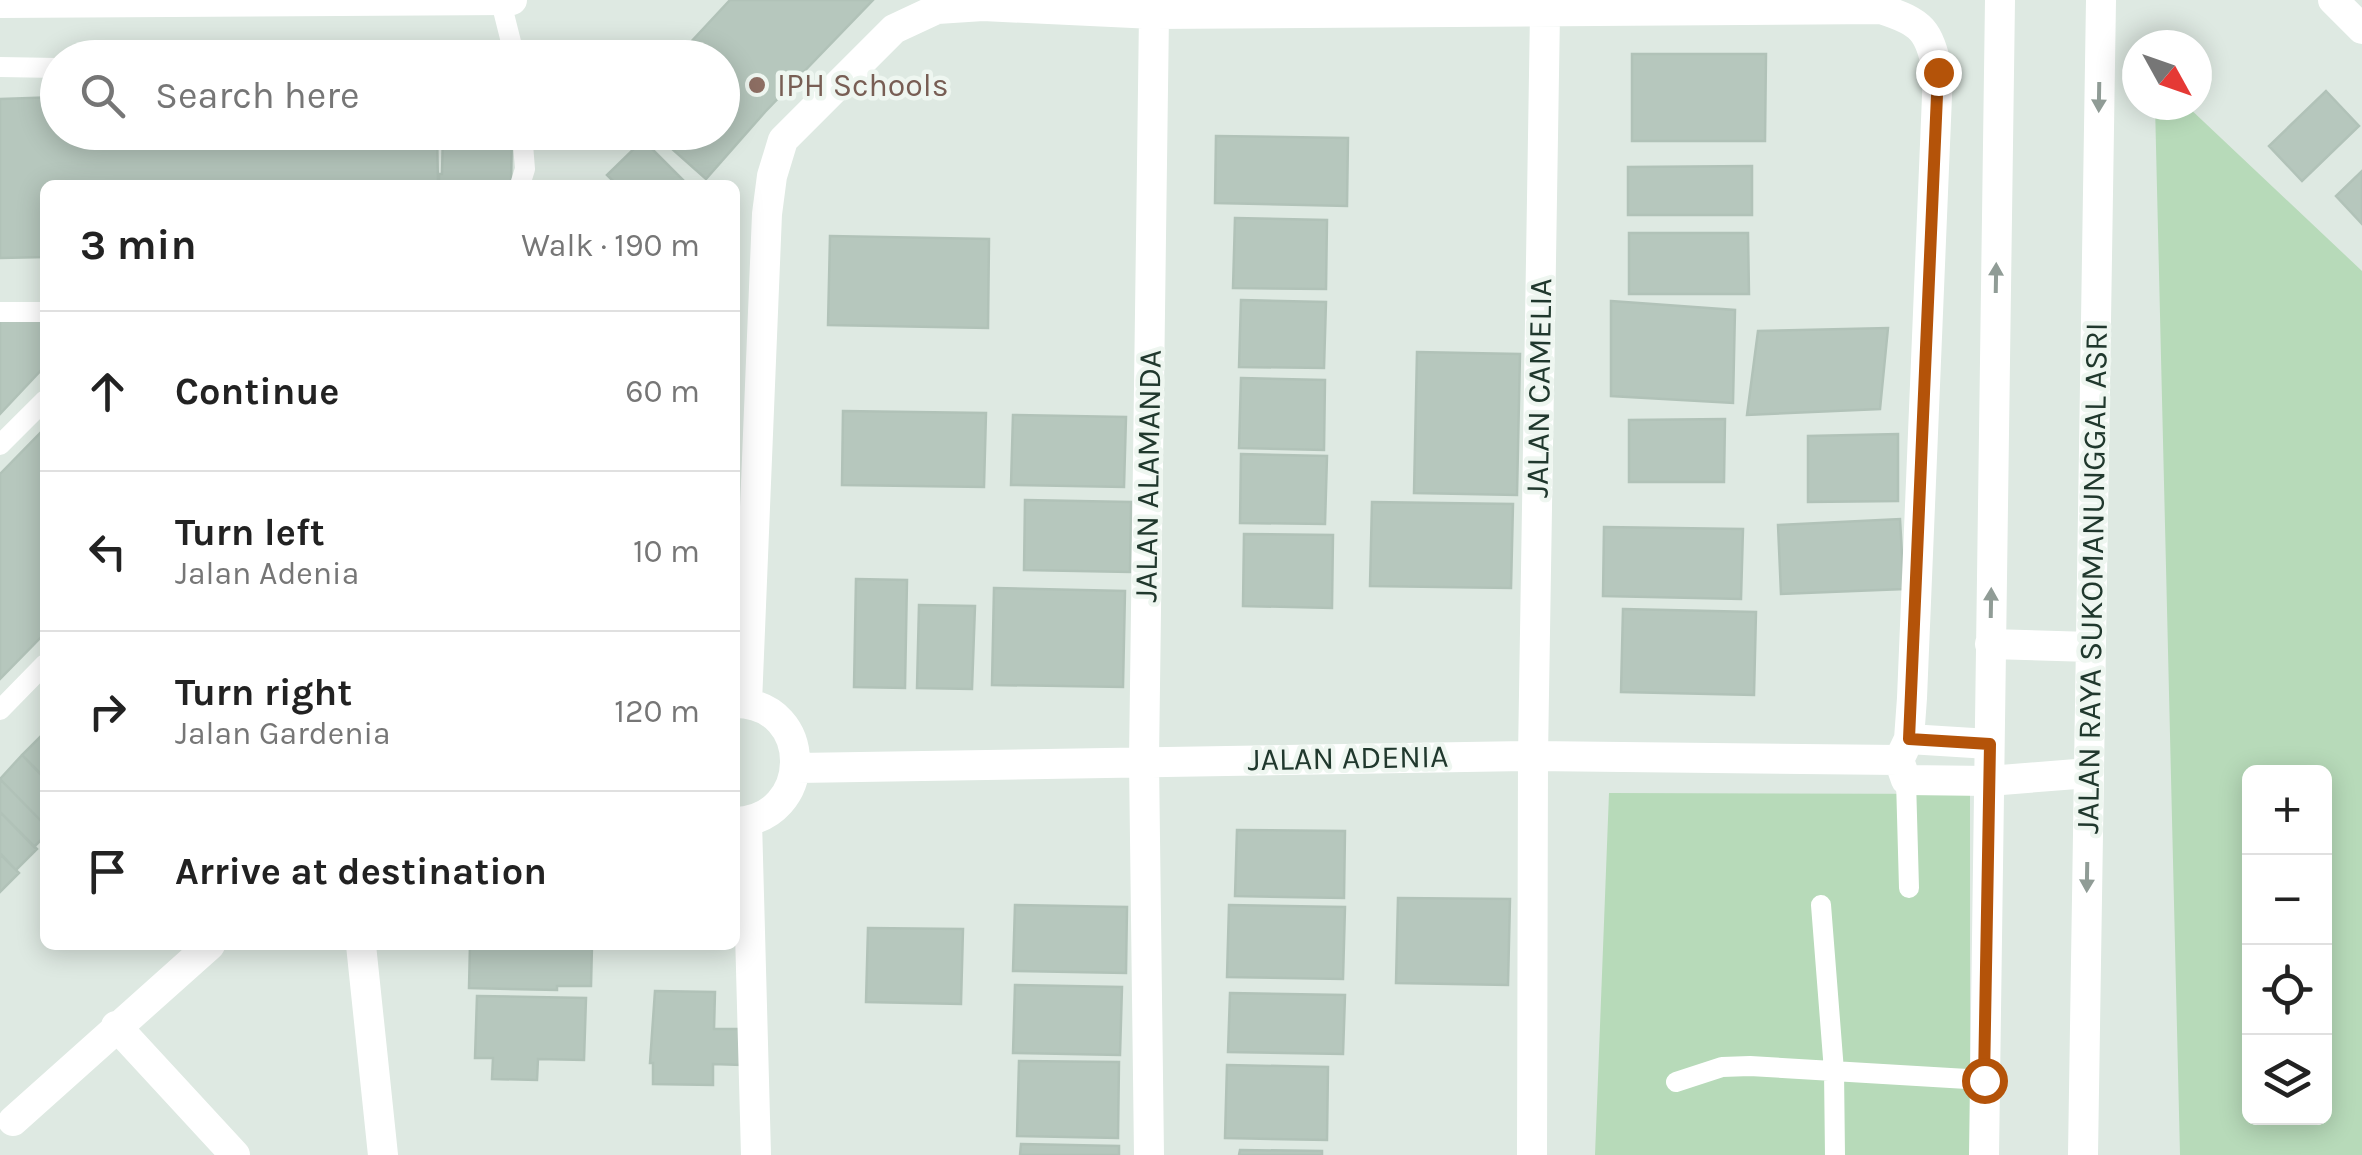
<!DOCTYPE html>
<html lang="en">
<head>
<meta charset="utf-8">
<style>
  :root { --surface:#fff; --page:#f2f2f2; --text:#222; --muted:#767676; --line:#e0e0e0 }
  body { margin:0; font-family:Karla,sans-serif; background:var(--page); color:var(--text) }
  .controls { position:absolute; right:30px; bottom:30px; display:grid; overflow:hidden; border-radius:15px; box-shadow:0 5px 25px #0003 }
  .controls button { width:90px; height:90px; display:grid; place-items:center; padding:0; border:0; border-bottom:2px solid var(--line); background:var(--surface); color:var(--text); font:50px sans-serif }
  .compass { position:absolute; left:2122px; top:30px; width:90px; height:90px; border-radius:50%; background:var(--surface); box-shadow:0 5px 25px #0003; rotate:130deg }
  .stop { position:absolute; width:30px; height:30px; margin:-22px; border:8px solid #b45309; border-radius:50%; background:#fff }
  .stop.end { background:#b45309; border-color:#fff; box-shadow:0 2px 10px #0008 }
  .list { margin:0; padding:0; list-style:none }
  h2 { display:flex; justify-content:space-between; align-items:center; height:130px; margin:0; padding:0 40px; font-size:42px }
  h2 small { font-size:32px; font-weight:400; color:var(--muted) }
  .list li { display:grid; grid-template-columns:65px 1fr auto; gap:30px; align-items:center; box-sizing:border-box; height:160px; padding:0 40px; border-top:2px solid var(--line) }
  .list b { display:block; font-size:38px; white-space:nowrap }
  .list p { margin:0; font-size:32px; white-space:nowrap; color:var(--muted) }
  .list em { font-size:32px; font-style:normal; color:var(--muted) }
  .icon { flex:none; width:55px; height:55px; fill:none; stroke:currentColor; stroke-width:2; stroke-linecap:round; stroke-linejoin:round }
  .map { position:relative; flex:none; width:2362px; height:1155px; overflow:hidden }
  .search { position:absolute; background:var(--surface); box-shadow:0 5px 25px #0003; left:40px; top:40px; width:700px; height:110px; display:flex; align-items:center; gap:25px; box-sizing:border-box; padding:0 35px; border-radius:55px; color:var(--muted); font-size:38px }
  .panel { position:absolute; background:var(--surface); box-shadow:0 5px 25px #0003; left:40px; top:180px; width:700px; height:770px; border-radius:15px }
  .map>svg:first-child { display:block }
</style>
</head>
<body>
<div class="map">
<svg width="2362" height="1155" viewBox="0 0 2362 1155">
  <rect width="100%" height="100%" fill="#dee9e2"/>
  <path fill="#b7dab9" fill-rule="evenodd" d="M2155,105h31l176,166v884h-182zM2250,772h74v346h-74z
    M1609,793l361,1v361h-375z"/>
  <path fill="#b6c7bd" stroke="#b1c2b8" stroke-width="2.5" d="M730,0h143l-108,112 -59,67 -53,-47h69v-74h-46z
    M1632,54h134l-1,87h-133z
    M2326,91l33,35 -57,55 -33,-35z
    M58,97v35h379l1,53h-393v72l-45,1v-159z
    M443,132h69l-1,53h-72v-11h3z
    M1216,136l132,2 -1,68 -132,-3z
    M643,140l45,45h-71l-10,-10z
    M1752,166v49h-124v-48z
    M2362,171v53l-26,-28z
    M1235,218l92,2 -1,69 -93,-1z
    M1629,233h119l1,61h-120z
    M830,236l159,3 -1,89 -160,-3z
    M1241,300l85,2 -2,66 -85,-1z
    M1611,301l124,9 -2,93 -122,-7z
    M45,320v46l-45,48v-93z
    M1888,328l-8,81 -133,6 11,-84z
    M1417,352l103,2 -3,141 -103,-2z
    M1241,378l84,2 -1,70 -85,-2z
    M843,411l143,2 -2,74 -142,-2z
    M1013,415l113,2 -2,70 -113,-2z
    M1725,419l-1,63h-95v-62z
    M45,428v205l-45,46v-205z
    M1898,434v67l-90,1v-66z
    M1241,454l86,2 -2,68 -85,-1z
    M1025,500l106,2 -1,70 -106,-2z
    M1372,502l141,2 -2,84 -141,-2z
    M1900,519l4,70 -123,5 -3,-69z
    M1604,527l139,2 -2,70 -138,-3z
    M1244,534l89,1 -1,73 -89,-2z
    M856,579l51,1 -2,108 -51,-1z
    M994,588l131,3 -2,96 -131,-2z
    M919,605l56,1 -3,83 -55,-1z
    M1623,609l133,3 -2,83 -133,-3z
    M45,732v46l-23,-23z
    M22,755l23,24v46l-45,-46z
    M0,779l45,46v11l-11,11 -34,-35z
    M0,812l37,37 -21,21 -16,-17z
    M1237,830l108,1 -1,67 -109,-2z
    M0,854l19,19 -19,19z
    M1398,898l112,1 -2,86 -112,-2z
    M1015,905l112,2 -1,66 -113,-2z
    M1229,905l116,2 -2,72 -116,-2z
    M868,928l95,1 -2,75 -95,-2z
    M470,945h122l-1,41h-34v4l-88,-2z
    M1015,985l107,2 -2,68 -107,-2z
    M655,991l60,1 -1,37h28l-1,36 -28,-1v21l-60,-1v-21h-3z
    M1230,993l115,2 -2,59 -115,-2z
    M477,996l109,2 -2,62 -46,-1 -1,21 -45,-1 1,-21h-18z
    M1019,1061l100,1 -1,76 -101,-2z
    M1227,1065l101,2 -1,73 -102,-2z
    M1021,1144l98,2v9h-99z
    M1240,1150l82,1v4h-83z"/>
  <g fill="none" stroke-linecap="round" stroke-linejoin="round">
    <path stroke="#fff" stroke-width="20" d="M501,2l14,56
      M0,67l58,1
      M520,185l5,-16 -3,-37
      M0,312h45
      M0,445l45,-45
      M0,710l45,-46
      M1906,780l3,108
      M1821,905l13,166 1,84
      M1676,1082l46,-15 28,-1 234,14"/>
    <path stroke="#fff" stroke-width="30" d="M2333,0l29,29
      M735,703c81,0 79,117 0,119
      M747,703l20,-489 5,-38 11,-36 111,-111 43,-20 46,-3 171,8 727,-5c42,14 47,20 57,63l-26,626 -3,41 -10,21 7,20 83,1 100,-8
      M1909,739l80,5
      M797,768l736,-12 366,4
      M747,821l9,334
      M361,945l22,210
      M116,1026l119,129
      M13,1121l197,-176
      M1149,1155l-5,-395 10,-746
      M1532,1155l1,-399 12,-744"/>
    <path stroke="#fff" stroke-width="30" d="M0,3l512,-3
      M1990,644l101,3
      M1984,1155l16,-1155
      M2083,1155l18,-1155"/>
  </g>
  <defs><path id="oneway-solid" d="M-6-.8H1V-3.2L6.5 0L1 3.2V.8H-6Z" transform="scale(2.5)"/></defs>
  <g fill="#909c96">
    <use href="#oneway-solid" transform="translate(2099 97) rotate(91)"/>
    <use href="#oneway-solid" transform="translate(1996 278) rotate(-89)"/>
    <use href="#oneway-solid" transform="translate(1991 603) rotate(-89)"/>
    <use href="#oneway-solid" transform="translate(2087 877) rotate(91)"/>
  </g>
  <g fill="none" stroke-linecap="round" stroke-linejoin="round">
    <path stroke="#b45309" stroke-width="12" d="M1938,72l-29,667 81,5 -6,336"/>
  </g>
  <circle fill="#8d6e63" stroke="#eef6f0" stroke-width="4" cx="757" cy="85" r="10"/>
  <g text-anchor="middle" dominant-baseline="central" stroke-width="9" stroke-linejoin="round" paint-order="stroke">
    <g font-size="32" fill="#785e54" stroke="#eef6f0" text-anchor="start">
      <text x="777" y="85">IPH Schools</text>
    </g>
    <g font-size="32" fill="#20382d" stroke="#eef6f0">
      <text transform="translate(1539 388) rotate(-89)">JALAN CAMELIA</text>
      <text transform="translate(1148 476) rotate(-89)">JALAN ALAMANDA</text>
      <text transform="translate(2092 578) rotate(-89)">JALAN RAYA SUKOMANUNGGAL ASRI</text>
      <text transform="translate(1348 758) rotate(-1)">JALAN ADENIA</text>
    </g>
  </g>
</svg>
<div class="controls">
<button>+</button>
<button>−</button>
<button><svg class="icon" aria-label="locate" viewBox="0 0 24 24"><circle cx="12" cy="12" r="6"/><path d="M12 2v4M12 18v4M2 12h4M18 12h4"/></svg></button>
<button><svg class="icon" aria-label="layers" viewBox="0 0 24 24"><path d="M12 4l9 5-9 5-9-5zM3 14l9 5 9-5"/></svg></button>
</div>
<svg class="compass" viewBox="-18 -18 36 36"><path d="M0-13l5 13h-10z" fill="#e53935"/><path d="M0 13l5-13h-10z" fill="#767676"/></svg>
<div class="stop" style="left:1984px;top:1080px"></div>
<div class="stop end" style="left:1938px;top:72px"></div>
<div class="search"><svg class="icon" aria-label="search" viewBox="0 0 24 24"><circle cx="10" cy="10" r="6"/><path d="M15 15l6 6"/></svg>Search here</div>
<section class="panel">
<h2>3 min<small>Walk · 190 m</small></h2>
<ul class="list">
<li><svg class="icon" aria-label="ahead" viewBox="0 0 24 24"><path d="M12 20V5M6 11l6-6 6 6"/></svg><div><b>Continue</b></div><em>60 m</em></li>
<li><svg class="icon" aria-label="left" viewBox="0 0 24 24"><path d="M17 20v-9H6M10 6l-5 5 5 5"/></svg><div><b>Turn left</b><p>Jalan Adenia</p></div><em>10 m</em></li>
<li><svg class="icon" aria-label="right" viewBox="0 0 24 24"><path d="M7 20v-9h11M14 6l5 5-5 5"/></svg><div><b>Turn right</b><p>Jalan Gardenia</p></div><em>120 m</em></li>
<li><svg class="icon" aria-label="arrive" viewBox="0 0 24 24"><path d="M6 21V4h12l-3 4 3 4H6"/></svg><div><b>Arrive at destination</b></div></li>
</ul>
</section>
</div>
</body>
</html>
